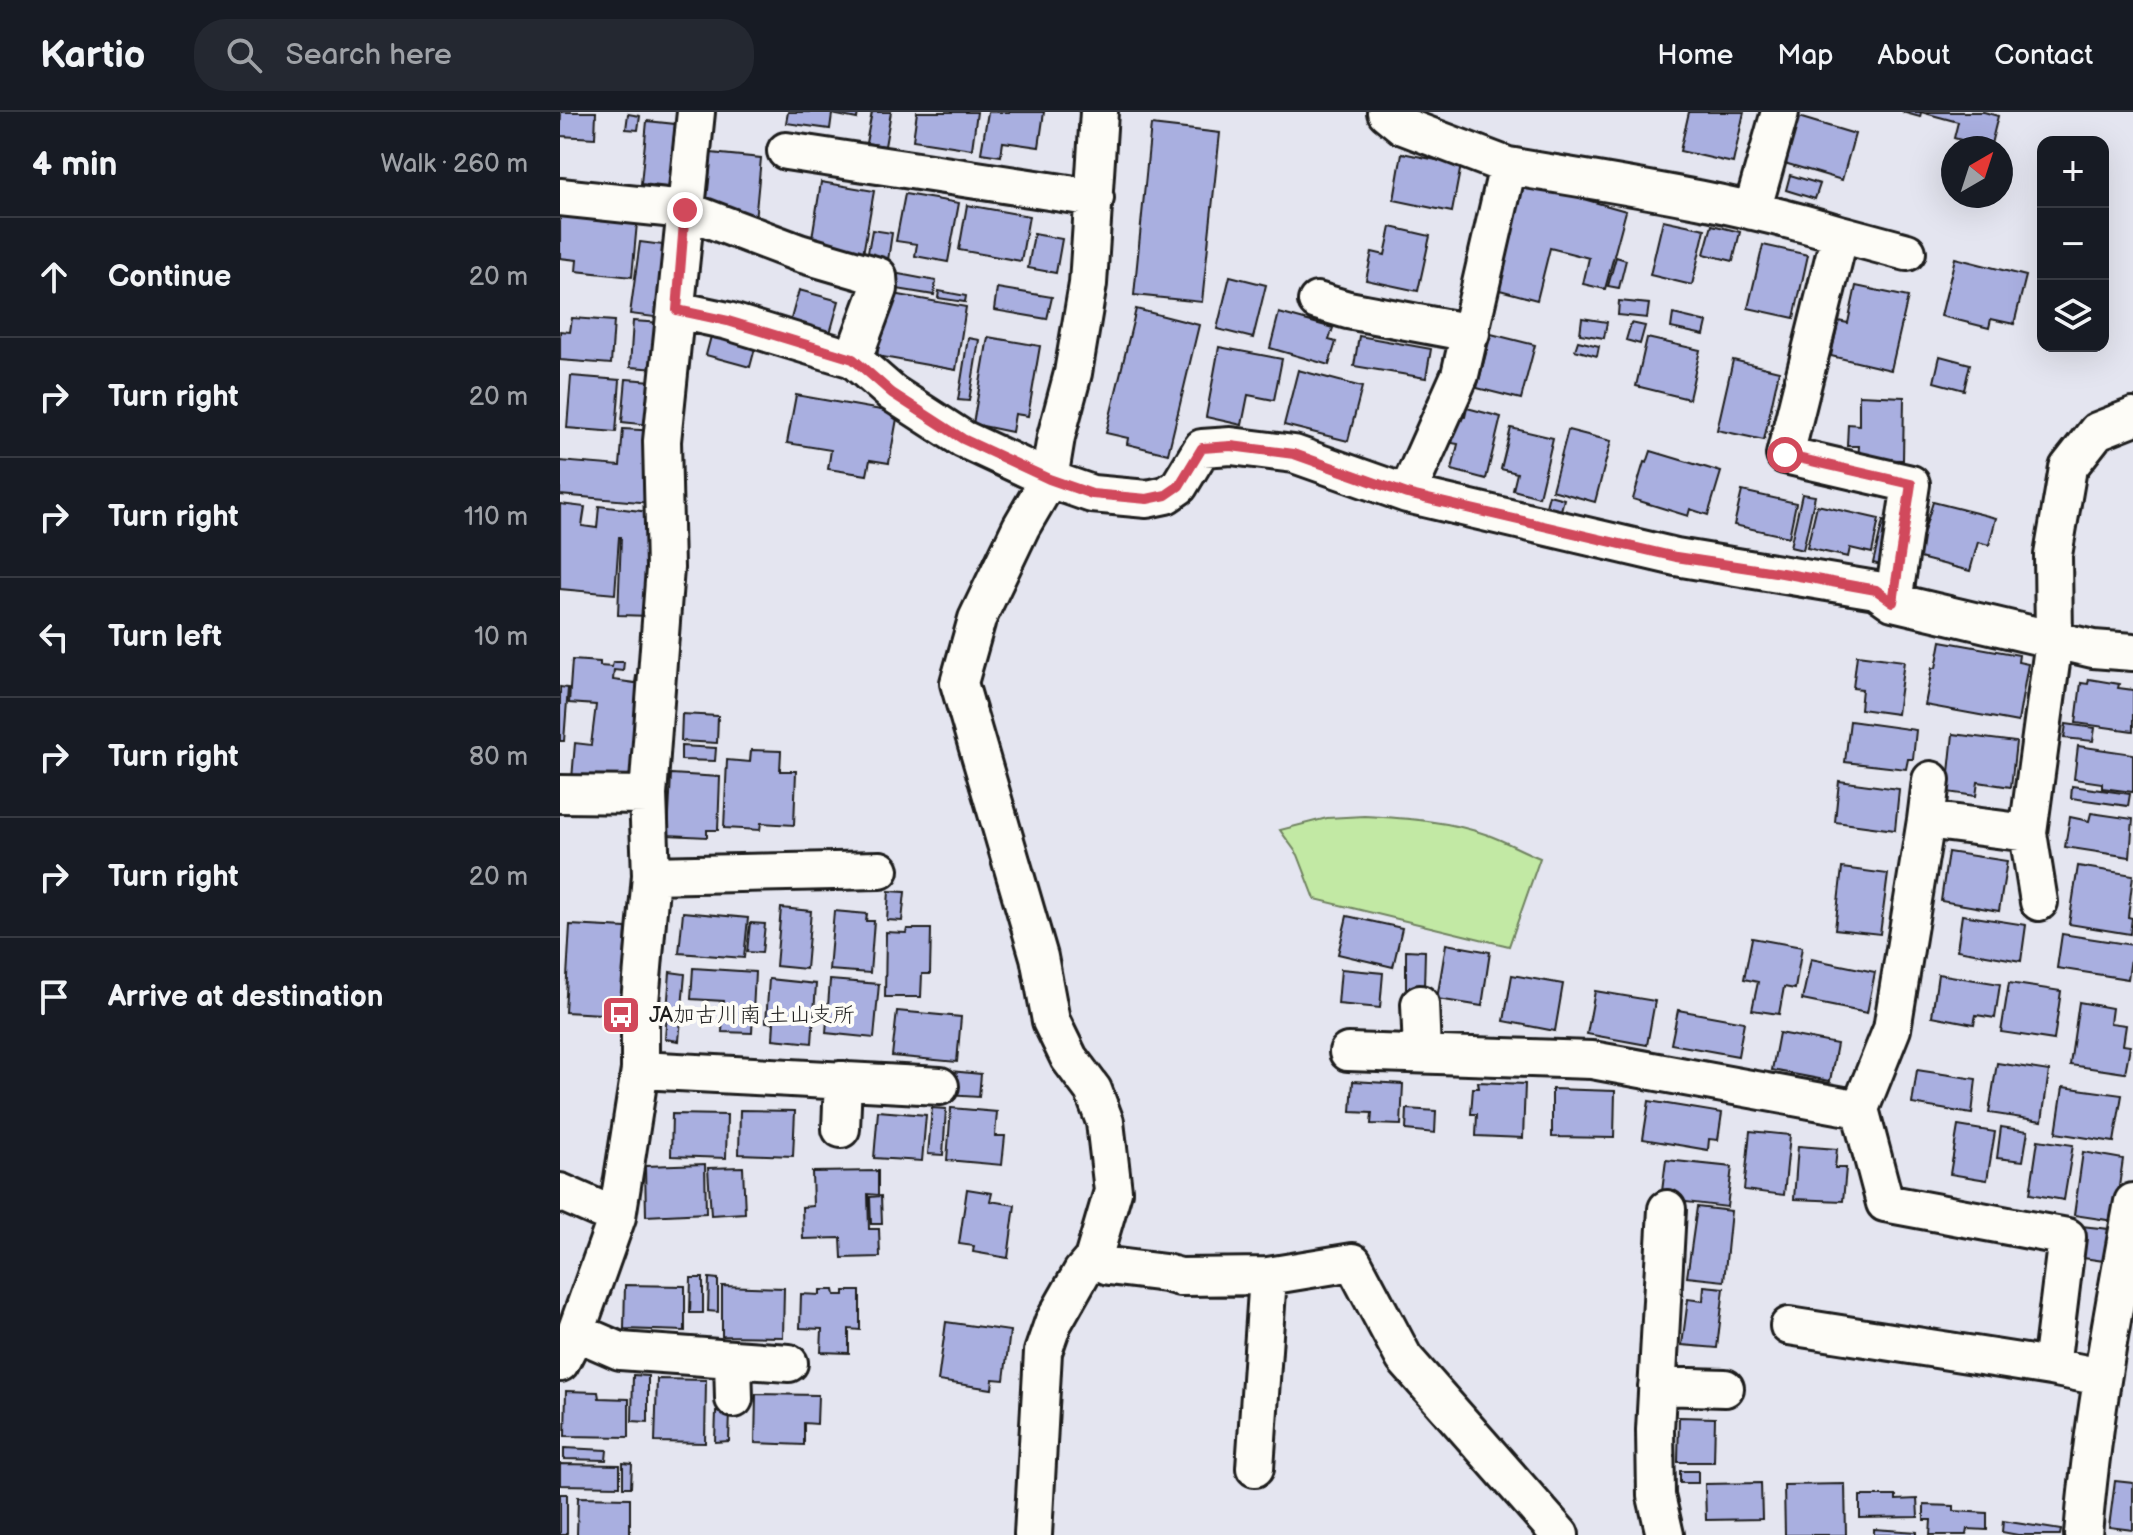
<!DOCTYPE html>
<html lang="en">
<head>
<meta charset="utf-8">
<style>
  :root { --surface:#171b24; --page:#242831; --text:#f1f3f6; --muted:#9ea1a6; --line:#363941 }
  body { margin:0; font-family:"Balsamiq Sans","Klee One",sans-serif; background:var(--page); color:var(--text) }
  .controls { position:absolute; right:24px; top:24px; display:grid; overflow:hidden; border-radius:16px; box-shadow:0 8px 32px #0002 }
  .controls button { width:72px; height:72px; display:grid; place-items:center; padding:0; border:0; border-bottom:2px solid var(--line); background:var(--surface); color:var(--text); font:40px sans-serif }
  .compass { position:absolute; left:1381px; top:24px; width:72px; height:72px; border-radius:50%; background:var(--surface); box-shadow:0 8px 32px #0002; rotate:39deg }
  .stop { position:absolute; width:24px; height:24px; margin:-18px; border:6px solid #d1495b; border-radius:50%; background:#fff }
  .stop.end { background:#d1495b; border-color:#fff; box-shadow:0 2px 8px #0008 }
  .list { margin:0; padding:0; list-style:none }
  h2 { display:flex; justify-content:space-between; align-items:center; height:104px; margin:0; padding:0 32px; font-size:34px }
  h2 small { font-size:26px; font-weight:400; color:var(--muted) }
  .list li { display:grid; grid-template-columns:52px 1fr auto; gap:24px; align-items:center; box-sizing:border-box; height:120px; padding:0 32px; border-top:2px solid var(--line) }
  .list b { display:block; font-size:30px; white-space:nowrap }
  .list em { font-size:26px; font-style:normal; color:var(--muted) }
  .icon { flex:none; width:44px; height:44px; fill:none; stroke:currentColor; stroke-width:2; stroke-linecap:round; stroke-linejoin:round }
  .map { position:relative; flex:none; width:1573px; height:1423px; overflow:hidden }
  header { display:flex; align-items:center; gap:48px; box-sizing:border-box; height:112px; padding:0 40px; background:var(--surface); border-bottom:2px solid var(--line) }
  header strong { font-size:38px }
  nav { display:flex; gap:44px; margin-inline-start:auto; font-size:28px }
  .search { width:560px; height:72px; background:var(--page); display:flex; align-items:center; gap:20px; box-sizing:border-box; padding:0 28px; border-radius:32px; color:var(--muted); font-size:30px }
  main { display:flex }
  aside { flex:1; background:var(--surface) }
  .map>svg:first-child { display:block }
</style>
</head>
<body>
<header>
<strong>Kartio</strong>
<div class="search"><svg class="icon" aria-label="search" viewBox="0 0 24 24"><circle cx="10" cy="10" r="6"/><path d="M15 15l6 6"/></svg>Search here</div>
<nav><a>Home</a><a>Map</a><a>About</a><a>Contact</a></nav>
</header>
<main>
<aside>
<h2>4 min<small>Walk · 260 m</small></h2>
<ul class="list">
<li><svg class="icon" aria-label="ahead" viewBox="0 0 24 24"><path d="M12 20V5M6 11l6-6 6 6"/></svg><div><b>Continue</b></div><em>20 m</em></li>
<li><svg class="icon" aria-label="right" viewBox="0 0 24 24"><path d="M7 20v-9h11M14 6l5 5-5 5"/></svg><div><b>Turn right</b></div><em>20 m</em></li>
<li><svg class="icon" aria-label="right" viewBox="0 0 24 24"><path d="M7 20v-9h11M14 6l5 5-5 5"/></svg><div><b>Turn right</b></div><em>110 m</em></li>
<li><svg class="icon" aria-label="left" viewBox="0 0 24 24"><path d="M17 20v-9H6M10 6l-5 5 5 5"/></svg><div><b>Turn left</b></div><em>10 m</em></li>
<li><svg class="icon" aria-label="right" viewBox="0 0 24 24"><path d="M7 20v-9h11M14 6l5 5-5 5"/></svg><div><b>Turn right</b></div><em>80 m</em></li>
<li><svg class="icon" aria-label="right" viewBox="0 0 24 24"><path d="M7 20v-9h11M14 6l5 5-5 5"/></svg><div><b>Turn right</b></div><em>20 m</em></li>
<li><svg class="icon" aria-label="arrive" viewBox="0 0 24 24"><path d="M6 21V4h12l-3 4 3 4H6"/></svg><div><b>Arrive at destination</b></div></li>
</ul>
</aside>
<div class="map">
<svg width="1573" height="1423" viewBox="0 0 1573 1423">
  <rect width="100%" height="100%" fill="#e4e5f0"/>
  <filter id="ink" filterUnits="userSpaceOnUse"><feTurbulence type="fractalNoise" baseFrequency=".0125" numOctaves="2"/><feDisplacementMap in="SourceGraphic" scale="16" xChannelSelector="R" yChannelSelector="G"/><feConvolveMatrix kernelMatrix="1 2 1 2 8 2 1 2 1" color-interpolation-filters="sRGB"/></filter>
  <g filter="url(#ink)">
    <path fill="#c2e9a4" stroke="#6f8260" stroke-width="2" d="M804,704c42,2 85,5 124,19 17,6 34,16 52,23l-31,88 -194,-47 -17,-44 -18,-25 47,-12z"/>
    <path fill="#a9afe0" stroke="#1c1c1c" stroke-width="2" d="M1,0h35l-1,26 -35,-2z
      M228,0h70l-1,7 -25,-5 -2,15 -44,-6z
      M312,0h19l-6,34 -19,-3z
      M357,0h60l-5,37 -59,-9z
      M428,0h56l-5,35 -36,-5 -2,14 -20,-3z
      M1129,0h55l-11,51 -53,-12z
      M1342,0h82l14,4 -8,32 -36,-10 4,-16 -37,-10 -1,5z
      M68,2l12,2 -2,14 -12,-1z
      M1235,4l60,18 -13,46 -61,-18z
      M87,9l28,3 -6,63 -28,-3z
      M591,13l69,8 -18,169 -68,-7z
      M151,41l50,5 -6,63 -50,-5z
      M842,41l59,12 -9,47 -58,-12z
      M1230,63l30,9 -5,15 -29,-9z
      M261,70l53,9 -11,63 -52,-10z
      M963,72l59,9 -2,5 46,13 -21,78 -22,-5 6,-26 -39,-10 -13,52 -41,-11z
      M345,82l54,9 -11,59 -33,-6 2,-12 -21,-3z
      M0,92l78,8 -6,65 -56,-6 1,-11 -17,-2z
      M407,93l62,11 -8,45 -62,-11z
      M1103,108l42,9 -13,56 -42,-10z
      M1152,113l28,7 -7,29 -29,-7z
      M831,115l39,9 -12,55 -52,-11 6,-28 13,3z
      M312,118l20,3 -5,34 -21,-4z
      M474,122l28,5 -6,34 -28,-5z
      M80,130l31,4 -9,72 -32,-4z
      M1203,133l45,10 -14,63 -46,-10z
      M1056,145l10,3 -7,28 -11,-2z
      M1395,146l71,18 -12,48 -23,-5 -2,9 -48,-12z
      M328,160l48,9 -2,14 -49,-8z
      M670,164l36,9 -13,53 -36,-9z
      M1296,174l52,11 -17,73 -60,-14 7,-35 10,2z
      M437,176l55,9 -5,22 -53,-9z
      M239,178l40,11 -10,36 -40,-11z
      M379,179l27,5 -1,6 -27,-4z
      M328,181l78,14 -10,63 -79,-14z
      M1059,189l30,3 -2,14 -29,-3z
      M576,197l63,16 -31,129 -41,-10 1,-6 -22,-5z
      M719,201l54,15 -4,12 7,2 -7,23 -59,-17z
      M1113,202l34,8 -3,13 -33,-7z
      M12,206l42,3 -3,43 -51,-4v-29l10,1z
      M1022,206l25,4 -3,16 -24,-4z
      M73,209l29,2 -3,46 -29,-2z
      M1071,211l14,3 -5,18 -14,-4z
      M154,213l44,12 -8,30 -44,-12z
      M931,222l44,11 -14,54 -44,-11z
      M799,224l72,13 -5,29 -72,-12z
      M428,225l52,9 -12,70 -13,-2 -3,18 -39,-8z
      M408,226l11,2 -10,61 -11,-1z
      M1087,226l53,12 -11,49 -53,-13z
      M1018,229l21,5 -2,10 -22,-6z
      M659,235l63,12 -8,41 -26,-5 -6,30 -36,-8z
      M1380,244l30,8 -6,26 -30,-8z
      M1173,248l46,11 -15,69 -47,-10z
      M738,258l64,17 -14,54 -64,-16z
      M11,264l49,4 -4,52 -49,-4z
      M66,267l27,2 -3,44 -28,-3z
      M236,283l102,18 -9,50 -19,-3 -3,15 -39,-6 3,-19 -44,-7z
      M1299,283l45,2 -1,63 -45,-1 1,-13h-12l1,-22 11,1z
      M907,296l34,9 -15,62 -34,-9 6,-26 -6,-1 6,-27 7,1z
      M951,316l42,10 -14,59 -26,-7 4,-17 -16,-4z
      M63,317l34,2 -6,72 -91,-8v-34l60,5z
      M1008,318l43,11 -16,61 -43,-12z
      M1091,339l70,21 -13,43 -18,-6 -2,7 -55,-17 11,-37 3,1z
      M1182,379l54,12 -7,34 -55,-12z
      M1242,382l13,2 -12,54 -13,-3z
      M989,383l15,4 -4,15 -15,-4z
      M1373,390l63,16 -7,27 -11,-3 -8,29 -54,-14z
      M0,392l25,3 -3,19 15,2 2,-22 50,6 2,104 -33,-1 3,-78h-2l-4,57 -55,-5z
      M1257,393l62,14 -7,34 -22,-5 -2,9 -41,-9z
      M1323,409l11,3 -9,42 -12,-3z
      M1381,529l78,14 -1,7 10,2 -10,58 -93,-17 7,-37h4z
      M1297,543l47,6 -7,53 -37,-5 2,-20 -9,-1z
      M12,548l28,2v4l12,1 1,-5h11l-1,9 -9,-1 -1,10 22,3 1,-7 9,1 -10,107 -63,-5 3,-36 16,2 5,-40 -27,-2z
      M1529,567l30,5 -1,4 15,2v41l-57,-8 5,-40 7,1z
      M0,575l8,1 -4,53h-4z
      M122,602l36,2 -1,27 -36,-2z
      M1290,609l66,9 -3,29h-5l-2,10 -61,-7z
      M1506,612l29,4 -2,13 -29,-3z
      M1393,622l63,8 -5,45 -33,-5 -2,14 -29,-4z
      M121,634l35,2 -1,13 -34,-1z
      M1518,634l55,8v38l-31,-4v-5l-28,-4z
      M191,638l30,1 -1,20h16l-2,54 -33,-2 -1,7 -36,-2 3,-68 23,2z
      M111,662l49,3 -2,53h-11v7l-39,-2z
      M1279,669l60,8 -4,41 -60,-8z
      M1512,674l58,8 -2,12 -57,-8z
      M1531,701l42,6 -3,38 -65,-10 5,-30 19,4z
      M1388,740l59,9 -8,50 -58,-10z
      M1518,754l55,9 -5,42 4,1 -2,16 -61,-10z
      M1282,756l46,6 -8,60 -45,-5z
      M329,779l16,1 -3,29 -15,-1z
      M221,796l30,3 -5,58 -30,-3z
      M274,799l33,3 -1,7h8l-4,52 -41,-3z
      M123,800l65,6 -4,40 -65,-5z
      M1402,803l64,10 -5,36 -64,-11z
      M787,804l55,12 -9,39 -55,-13z
      M190,811l15,1 -3,29 -15,-1z
      M10,813l56,3 -5,87 -56,-3z
      M347,817h24l-1,45h-8l-1,23h-36l1,-65 20,1z
      M1502,822l71,11 -5,34 -71,-11z
      M1192,826l50,9 -7,42 -11,-2 -5,27 -27,-4 6,-28 -14,-3z
      M886,832l44,8 -8,54 -45,-7z
      M846,838l19,1 -1,37h-18z
      M1251,847l64,13 -8,41 -65,-13z
      M133,856l62,4 -3,61 -30,-1 2,-31 -33,-2z
      M781,857l42,4 -3,35 -42,-4z
      M110,860l15,2 -6,67 -14,-2z
      M1378,862l62,10 -5,34 -19,-3 -2,9 -42,-8z
      M952,863l51,9 -8,47 -51,-10z
      M209,867l47,5 -4,59 -39,-4 1,-16 -8,-1z
      M270,868l49,4 -5,54 -48,-5z
      M1449,871l52,8 -7,49 -53,-8z
      M1035,879l60,10 -8,44 -60,-11z
      M1519,890l33,6 -2,15 16,2 -3,20 7,1 -5,27 -55,-8z
      M1118,898l66,12 -6,34 -67,-12z
      M337,899l64,6 -4,45 -65,-6z
      M1219,921l58,11 -7,37 -58,-11z
      M1437,951l52,8 -7,50 -53,-8z
      M1357,958l59,9 -4,35 -60,-10z
      M390,959l31,3 -2,23 -32,-2z
      M793,969l50,3 -2,41 -30,-1 1,-11 -21,-1z
      M918,970l47,2 -2,54 -47,-2 1,-22h-6l2,-26h6z
      M1503,975l59,8 -8,47 -58,-9z
      M992,977l63,2 -1,47 -62,-1z
      M1089,989l73,12 -4,27 -9,-1 -1,11 -65,-11z
      M372,996l14,1 -3,46 -15,-1z
      M391,996l46,4 -2,24h10l-3,29 -55,-5z
      M847,997l29,2 -1,22 -29,-3z
      M180,998l55,1 -2,45 -54,-2z
      M318,999l48,4 -4,46 -48,-3z
      M112,1002l55,1 -1,43 -55,-2z
      M1398,1014l37,6 -8,48 -37,-6z
      M1441,1015l27,4 -5,30 -26,-3z
      M1190,1019l40,4 -6,60 -40,-5z
      M1478,1028l35,5 -9,55 -34,-6z
      M1238,1034l39,3 -2,19h11l-3,33 -49,-2z
      M1523,1040l40,7 -9,62 -40,-6z
      M1106,1048l66,7 -5,40 -66,-8z
      M145,1052l1,49 -60,3 -1,-50z
      M183,1055l2,46 -34,2 -3,-47z
      M318,1059v24l-10,-1 1,35h10l1,28 -38,1 -1,-20 -38,1 -1,-32 11,-1 -1,-34z
      M407,1077l25,4 -2,8 25,4 -7,53 -35,-6 1,-6 -15,-2z
      M321,1084l1,28h-11l-1,-27z
      M1137,1095l34,4 -7,70 -37,-4z
      M1521,1114l28,3 -5,32 -28,-4z
      M131,1166h12v35h-13z
      M149,1166l9,1v33l-10,-1z
      M65,1173l60,1v45l-61,-2z
      M162,1174l62,2 -1,49 -61,-1z
      M1144,1174l20,2 -7,60 -35,-3 6,-46 15,2z
      M260,1178h14l1,5h9v-4h16v39l-11,-1v24l-28,-1 1,-23 -22,-1 1,-34 19,1z
      M386,1210l64,9 -6,49 -11,-1 -1,10 -54,-8z
      M73,1263l15,1v46l-16,-1z
      M97,1267l49,1 -1,63 -50,-1z
      M6,1279l32,1 1,6 30,1v38l-64,-1z
      M196,1282l62,1 -1,29 -13,-1v22l-49,-2z
      M156,1299l14,1 -1,29 -14,1z
      M1119,1305l36,1 -1,44h-36z
      M4,1336l43,2 -1,10 -42,-1z
      M63,1351l9,1 -1,23h-8z
      M0,1352l60,1v21l-60,-1z
      M1120,1359h18v12h-18z
      M1555,1369l18,2v47l-24,-3z
      M1201,1371l1,36 -56,1 -1,-36z
      M1285,1372l1,51h-61l-1,-50z
      M0,1382h7v41h-7z
      M1300,1384h36v4l21,-1 1,18 -58,1z
      M18,1385l52,1v37h-53z
      M1364,1393l30,1v5l33,2v17l-20,-1 -1,6h-36l1,-15h-7z
      M1443,1409l58,9 -1,5h-42l-16,-3z
      M1314,1417l43,3v3h-43z"/>
    <g fill="none" stroke-linecap="round" stroke-linejoin="round">
      <defs>
        <path id="street" d="M826,0l17,14 105,40
          M226,39l309,47
          M0,85l125,13 114,43 79,23 1,13 -26,70
          M1192,99l28,-99
          M1280,122l67,18
          M757,189l31,9 123,23
          M117,198l51,11 125,38 39,34 71,46 86,40 43,15 55,5 19,-4 13,-9 23,-38 29,-2 63,8 113,40 269,63 200,33 17,12 200,47 40,3
          M847,382l53,-119 48,-209c112,19 224,35 332,68l-55,221 126,29 -18,118
          M0,682l88,1
          M1366,708l5,-40
          M1468,721l11,69
          M91,763l229,-5
          M860,892l2,49
          M788,940l244,8 268,49
          M80,958l300,16
          M281,1017l2,-49
          M0,1080l57,25
          M533,1147l16,7 56,7 15,4 88,-1 -13,192
          M708,1164l85,-14 51,96 156,177
          M1229,1214l262,41
          M16,1220l44,19 169,12
          M173,1247l1,40
          M0,1251l16,-31 41,-115 23,-147v-68l11,-127 -3,-80 17,-227 -3,-127 34,-329
          M1541,1265l-50,-10 16,-130 -182,-34 -25,-94 32,-80 34,-209 102,13 26,-193 -1,-85 15,-87 29,-37 36,-14
          M1097,1274l68,2
          M473,1423l10,-183 10,-29 29,-51 11,-13 20,-68 -8,-69 -12,-32 -24,-32 -18,-37 -12,-64 -80,-274 18,-64 44,-92 28,-48 7,-42 17,-64 15,-89 11,-172
          M1105,1423l-9,-39 -1,-66 12,-221
          M1523,1423c9,-112 30,-222 50,-333"/>
      </defs>
      <use href="#street" stroke="#1c1c1c" stroke-width="42"/>
      <use href="#street" stroke="#fdfcf7" stroke-width="36"/>
    </g>
  </g>
  <g fill="none" stroke-linecap="round" stroke-linejoin="round" filter="url(#ink)">
    <path stroke="#d1495b" stroke-width="10" d="M125,98l-8,100 51,11 125,38 39,34 71,46 86,40 43,15 55,5 19,-4 13,-9 23,-38 29,-2 63,8 113,40 269,63 106,16 94,17 17,12 18,-118 -126,-29"/>
  </g>
  <defs>
    <symbol id="bus-square" viewBox="-11 -11 22 22"><rect x="-9" y="-9" width="18" height="18" rx="4" fill="#d1495b" stroke="#fdfcf7"/><path d="M-5-6H5V4H4V6H2V4H-2V6H-4V4H-5ZM-3.5-4V0h7V-4ZM-3.5 1.2v1.5H-2V1.2ZM2 1.2v1.5H3.5V1.2Z" fill="#fff"/></symbol>
  </defs>
  <g fill-rule="evenodd">
    <use href="#bus-square" x="39" y="881" width="44" height="44"/>
  </g>
  <g text-anchor="middle" dominant-baseline="central" stroke-width="8" stroke-linejoin="round" paint-order="stroke">
    <g font-size="22" fill="#1c1c1c" stroke="#fdfcf7" text-anchor="start">
      <text x="89" y="903">JA加古川南 土山支所</text>
    </g>
  </g>
</svg>
<div class="controls">
<button>+</button>
<button>−</button>
<button><svg class="icon" aria-label="layers" viewBox="0 0 24 24"><path d="M12 4l9 5-9 5-9-5zM3 14l9 5 9-5"/></svg></button>
</div>
<svg class="compass" viewBox="-18 -18 36 36"><path d="M0-13l5 13h-10z" fill="#e53935"/><path d="M0 13l5-13h-10z" fill="#9ea1a6"/></svg>
<div class="stop" style="left:1225px;top:343px"></div>
<div class="stop end" style="left:125px;top:98px"></div>
</div>
</main>
</body>
</html>
